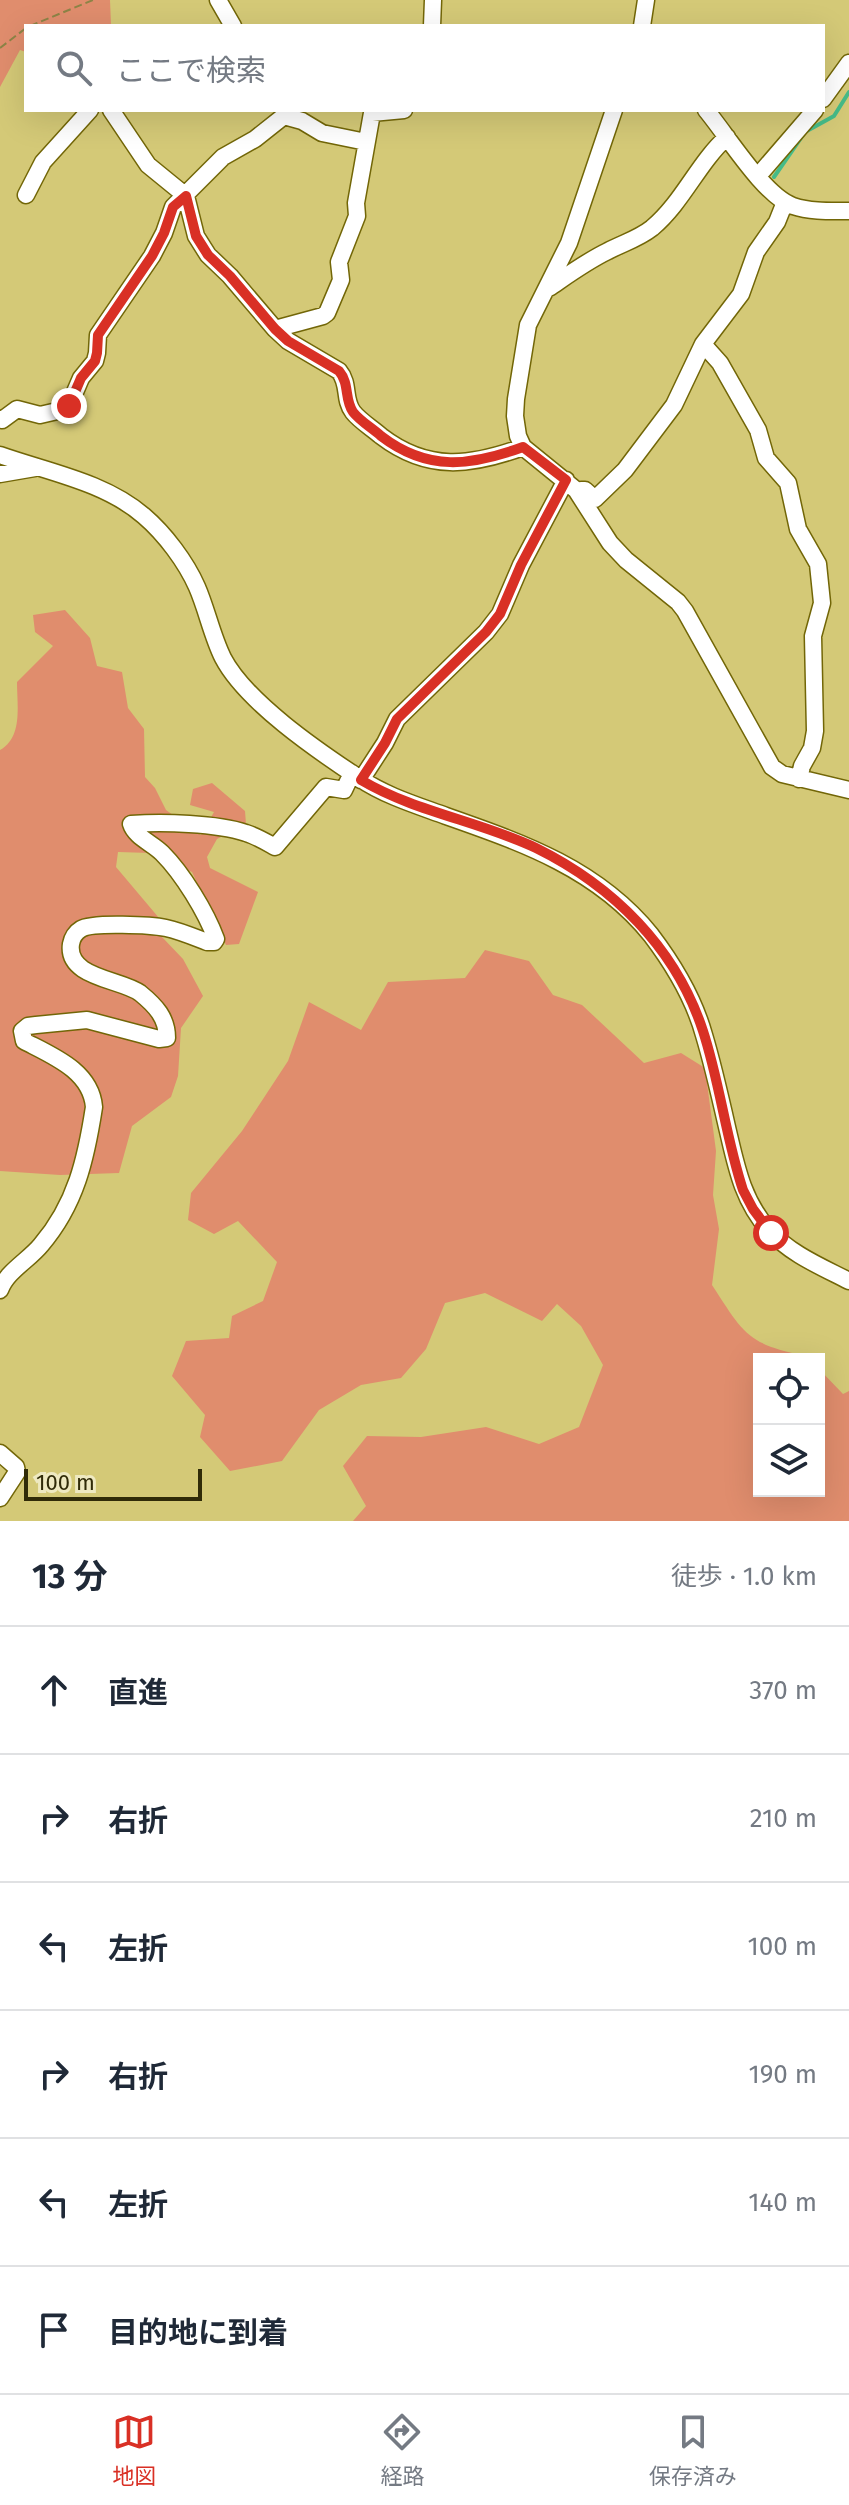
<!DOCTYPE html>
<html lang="ja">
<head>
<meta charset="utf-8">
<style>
  :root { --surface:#fff; --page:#f6f6f7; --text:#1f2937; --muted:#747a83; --line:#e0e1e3; --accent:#d93025 }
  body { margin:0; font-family:"Fira Sans","Noto Sans JP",sans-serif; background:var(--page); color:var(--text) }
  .controls { position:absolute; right:24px; bottom:24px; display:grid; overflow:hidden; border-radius:0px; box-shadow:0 8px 32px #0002 }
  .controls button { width:72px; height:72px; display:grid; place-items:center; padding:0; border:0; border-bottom:2px solid var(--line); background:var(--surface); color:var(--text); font:40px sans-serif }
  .scale { position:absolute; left:24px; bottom:20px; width:178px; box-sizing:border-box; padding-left:8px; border:4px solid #302b08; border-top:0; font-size:22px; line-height:28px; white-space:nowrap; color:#302b08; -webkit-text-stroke:6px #eee9c1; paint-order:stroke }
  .stop { position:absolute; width:24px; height:24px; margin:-18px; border:6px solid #d93025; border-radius:50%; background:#fff }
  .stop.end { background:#d93025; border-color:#fff; box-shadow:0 2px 8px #0008 }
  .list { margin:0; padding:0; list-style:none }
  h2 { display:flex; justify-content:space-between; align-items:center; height:104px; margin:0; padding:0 32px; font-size:34px }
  h2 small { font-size:26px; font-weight:400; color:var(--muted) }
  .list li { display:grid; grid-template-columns:52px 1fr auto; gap:24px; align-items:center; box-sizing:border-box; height:128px; padding:0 32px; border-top:2px solid var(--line) }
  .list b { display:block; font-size:30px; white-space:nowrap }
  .list em { font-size:26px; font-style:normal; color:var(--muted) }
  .icon { flex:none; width:44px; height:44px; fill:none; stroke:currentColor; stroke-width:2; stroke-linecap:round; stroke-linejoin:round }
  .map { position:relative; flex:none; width:849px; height:1521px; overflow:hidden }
  .search { position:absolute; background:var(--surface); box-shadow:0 8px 32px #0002; left:24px; right:24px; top:24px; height:88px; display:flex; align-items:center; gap:20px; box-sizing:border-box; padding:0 28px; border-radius:0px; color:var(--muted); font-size:30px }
  .sheet { height:872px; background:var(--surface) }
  nav { display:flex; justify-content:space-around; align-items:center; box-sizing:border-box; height:112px; border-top:2px solid var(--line); background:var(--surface); font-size:22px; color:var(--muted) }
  nav a { display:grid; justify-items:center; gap:4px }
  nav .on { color:var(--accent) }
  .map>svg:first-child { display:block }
</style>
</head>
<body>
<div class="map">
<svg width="849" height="1521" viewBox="0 0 849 1521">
  <rect width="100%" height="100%" fill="#d4c977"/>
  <path fill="#e08d6d" d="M0,0h110l1,25 -85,1v26l-6,-2 -20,37z
    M65,610l25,28 7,28 25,6 6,36 16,21 1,48 10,11 11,22 35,25 13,-23 -24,-7 3,-16 19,-6 33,28 1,13 -29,15 -10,18 3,11 48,24 -19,52 -13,1 -34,-73 -42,-19 -32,-1 -2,15 43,51 3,19 21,22 20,37 -22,32 -3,48 -7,21 -39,29 -13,47 -59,2 -60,-4v-421c23,-13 17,-44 17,-68l36,-36 -18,-14 -2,-17z
    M485,950l44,11 24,34 29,10 62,58 37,-10 24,15 11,83 -3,44 6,34 -7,56c32,49 35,59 94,71l3,3h-50v132h60v-122l24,25 6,-3v130h-496l13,-15 -23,-40 24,-30 54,1 65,-10 53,17 40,-17 24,-62 -22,-39 -24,-22 -15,17 -57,-28 -40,10 -19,46 -25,29 -40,7 -42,25 -37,51 -52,10 -30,-34 5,-22 -33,-39 14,-35 43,-3 3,-22 31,-15 14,-39 -39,-41 -24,13 -26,-14 3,-27 51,-62 46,-70 21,-59 52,28 27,-48 77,-4z"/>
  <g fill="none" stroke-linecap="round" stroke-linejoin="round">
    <path stroke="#46bb88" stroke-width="4" d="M774,177l31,-45 29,-16 15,-24"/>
    <defs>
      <path id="minor" d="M218,0l15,26
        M432,26l1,-26
        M642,26l4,-26
        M823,99l26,-36
        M111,110l37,55 38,31 10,40 12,19 22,21 45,53 13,12 51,30c11,13 4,28 14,41 7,9 19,16 28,24 47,36 90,30 142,11
        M614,110l-45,133 -41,82 -12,74 -1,17 3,20 5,11 53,43 34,53 16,17 52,42 7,9 87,156 10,7 67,16
        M706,110c21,25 58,86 87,96 18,6 38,5 56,5
        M758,176l57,-66
        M26,195l17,-33 47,-52
        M549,288c19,-13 38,-27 59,-37 15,-8 30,-12 44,-23 31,-26 46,-65 75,-91
        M275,329l48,-13 4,-3 14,-33 -2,-18 18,-46 -1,-13 16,-90 32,-3
        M703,344l17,19 38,67 8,28 22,25 10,46 20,35 4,39 -9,33 2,95 -3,17 -10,18 -3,13
        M0,419l2,1 15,-11 23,6 26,-6 3,-3 12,-28 14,-17 2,-8 1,-18 54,-79 12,-23 9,-26 50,-50 32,-18 29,-23 18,5 20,12 44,9
        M0,455c48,17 105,27 144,61 21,18 42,46 53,71 10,23 15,49 26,71 23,44 95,93 136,120 27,18 57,27 87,38 77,27 152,53 205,119 22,29 43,64 53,100 9,30 16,61 23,92 9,38 15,73 42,103 21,24 53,37 80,51
        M0,474l35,-6
        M581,490h4l10,9 30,-29 49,-65 29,-61 38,-50 15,-42 21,-30 8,-20
        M361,780l24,-37 12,-24 89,-87 14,-18 21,-49 45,-85
        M0,1290c7,-19 29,-30 41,-45 35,-41 45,-86 53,-138 -3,-36 -41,-51 -70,-66l-2,-10 6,-5 8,-1 51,-5 72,19 8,-1c0,-20 -11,-32 -27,-45 -19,-14 -74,-15 -69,-49 1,-6 5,-12 10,-15 11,-7 71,-4 85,-1 14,3 28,9 41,14h7l2,-3c-10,-27 -33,-65 -54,-86 -10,-10 -27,-16 -31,-29 32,-2 85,-1 115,9 10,3 20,9 29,14l51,-60 18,3 8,-17
        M0,1453l16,14 1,5 -17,26"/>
    </defs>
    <use href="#minor" stroke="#726607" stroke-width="19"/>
    <path stroke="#8c8446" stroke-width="2" stroke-dasharray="8 4" stroke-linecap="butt" d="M30,26l63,-26
      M0,48l26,-20"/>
    <use href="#minor" stroke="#fff" stroke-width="16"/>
  </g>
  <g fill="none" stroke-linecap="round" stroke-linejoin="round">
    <path stroke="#d93025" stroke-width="10" d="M69,406l12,-28 14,-17 2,-8 1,-18 54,-79 12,-23 9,-26 13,-11 10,40 12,19 22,21 45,53 13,12 51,30c11,13 5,28 14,41 7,9 19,16 28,24 47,36 90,30 142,11l43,33 -45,85 -21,49 -14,18 -89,87 -12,24 -24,37c54,32 118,41 175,68 77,38 140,100 167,183 17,52 23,108 40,159l10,19 18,24"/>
  </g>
</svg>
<div class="controls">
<button><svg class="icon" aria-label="locate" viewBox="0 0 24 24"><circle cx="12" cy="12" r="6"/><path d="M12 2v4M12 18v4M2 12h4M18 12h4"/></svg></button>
<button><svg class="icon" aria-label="layers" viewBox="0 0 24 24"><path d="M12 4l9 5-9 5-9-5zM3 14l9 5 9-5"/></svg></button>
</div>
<div class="scale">100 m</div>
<div class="stop" style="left:771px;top:1233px"></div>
<div class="stop end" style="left:69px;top:406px"></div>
<div class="search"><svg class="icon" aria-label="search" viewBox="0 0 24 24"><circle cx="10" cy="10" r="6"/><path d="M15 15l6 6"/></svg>ここで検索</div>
</div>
<section class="sheet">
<h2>13 分<small>徒歩 · 1.0 km</small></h2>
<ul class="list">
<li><svg class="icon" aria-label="ahead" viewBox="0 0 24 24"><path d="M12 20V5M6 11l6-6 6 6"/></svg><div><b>直進</b></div><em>370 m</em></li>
<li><svg class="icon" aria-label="right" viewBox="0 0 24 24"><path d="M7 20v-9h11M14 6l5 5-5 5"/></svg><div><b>右折</b></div><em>210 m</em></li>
<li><svg class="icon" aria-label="left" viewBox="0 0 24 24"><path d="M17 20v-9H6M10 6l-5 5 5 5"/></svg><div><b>左折</b></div><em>100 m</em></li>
<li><svg class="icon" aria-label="right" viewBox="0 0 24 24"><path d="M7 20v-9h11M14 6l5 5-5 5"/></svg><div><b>右折</b></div><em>190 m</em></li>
<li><svg class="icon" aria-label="left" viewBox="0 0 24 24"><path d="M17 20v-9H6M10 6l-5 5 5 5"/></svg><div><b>左折</b></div><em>140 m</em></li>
<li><svg class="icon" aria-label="arrive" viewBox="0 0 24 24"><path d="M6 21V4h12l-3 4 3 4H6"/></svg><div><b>目的地に到着</b></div></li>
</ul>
</section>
<nav>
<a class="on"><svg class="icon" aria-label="map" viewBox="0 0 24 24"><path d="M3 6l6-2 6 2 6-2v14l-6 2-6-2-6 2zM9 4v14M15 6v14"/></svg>地図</a>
<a><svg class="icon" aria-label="directions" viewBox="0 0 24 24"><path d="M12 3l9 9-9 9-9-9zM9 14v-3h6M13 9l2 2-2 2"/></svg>経路</a>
<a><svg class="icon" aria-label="saved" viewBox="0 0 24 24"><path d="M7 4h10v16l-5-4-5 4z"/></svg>保存済み</a>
</nav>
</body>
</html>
